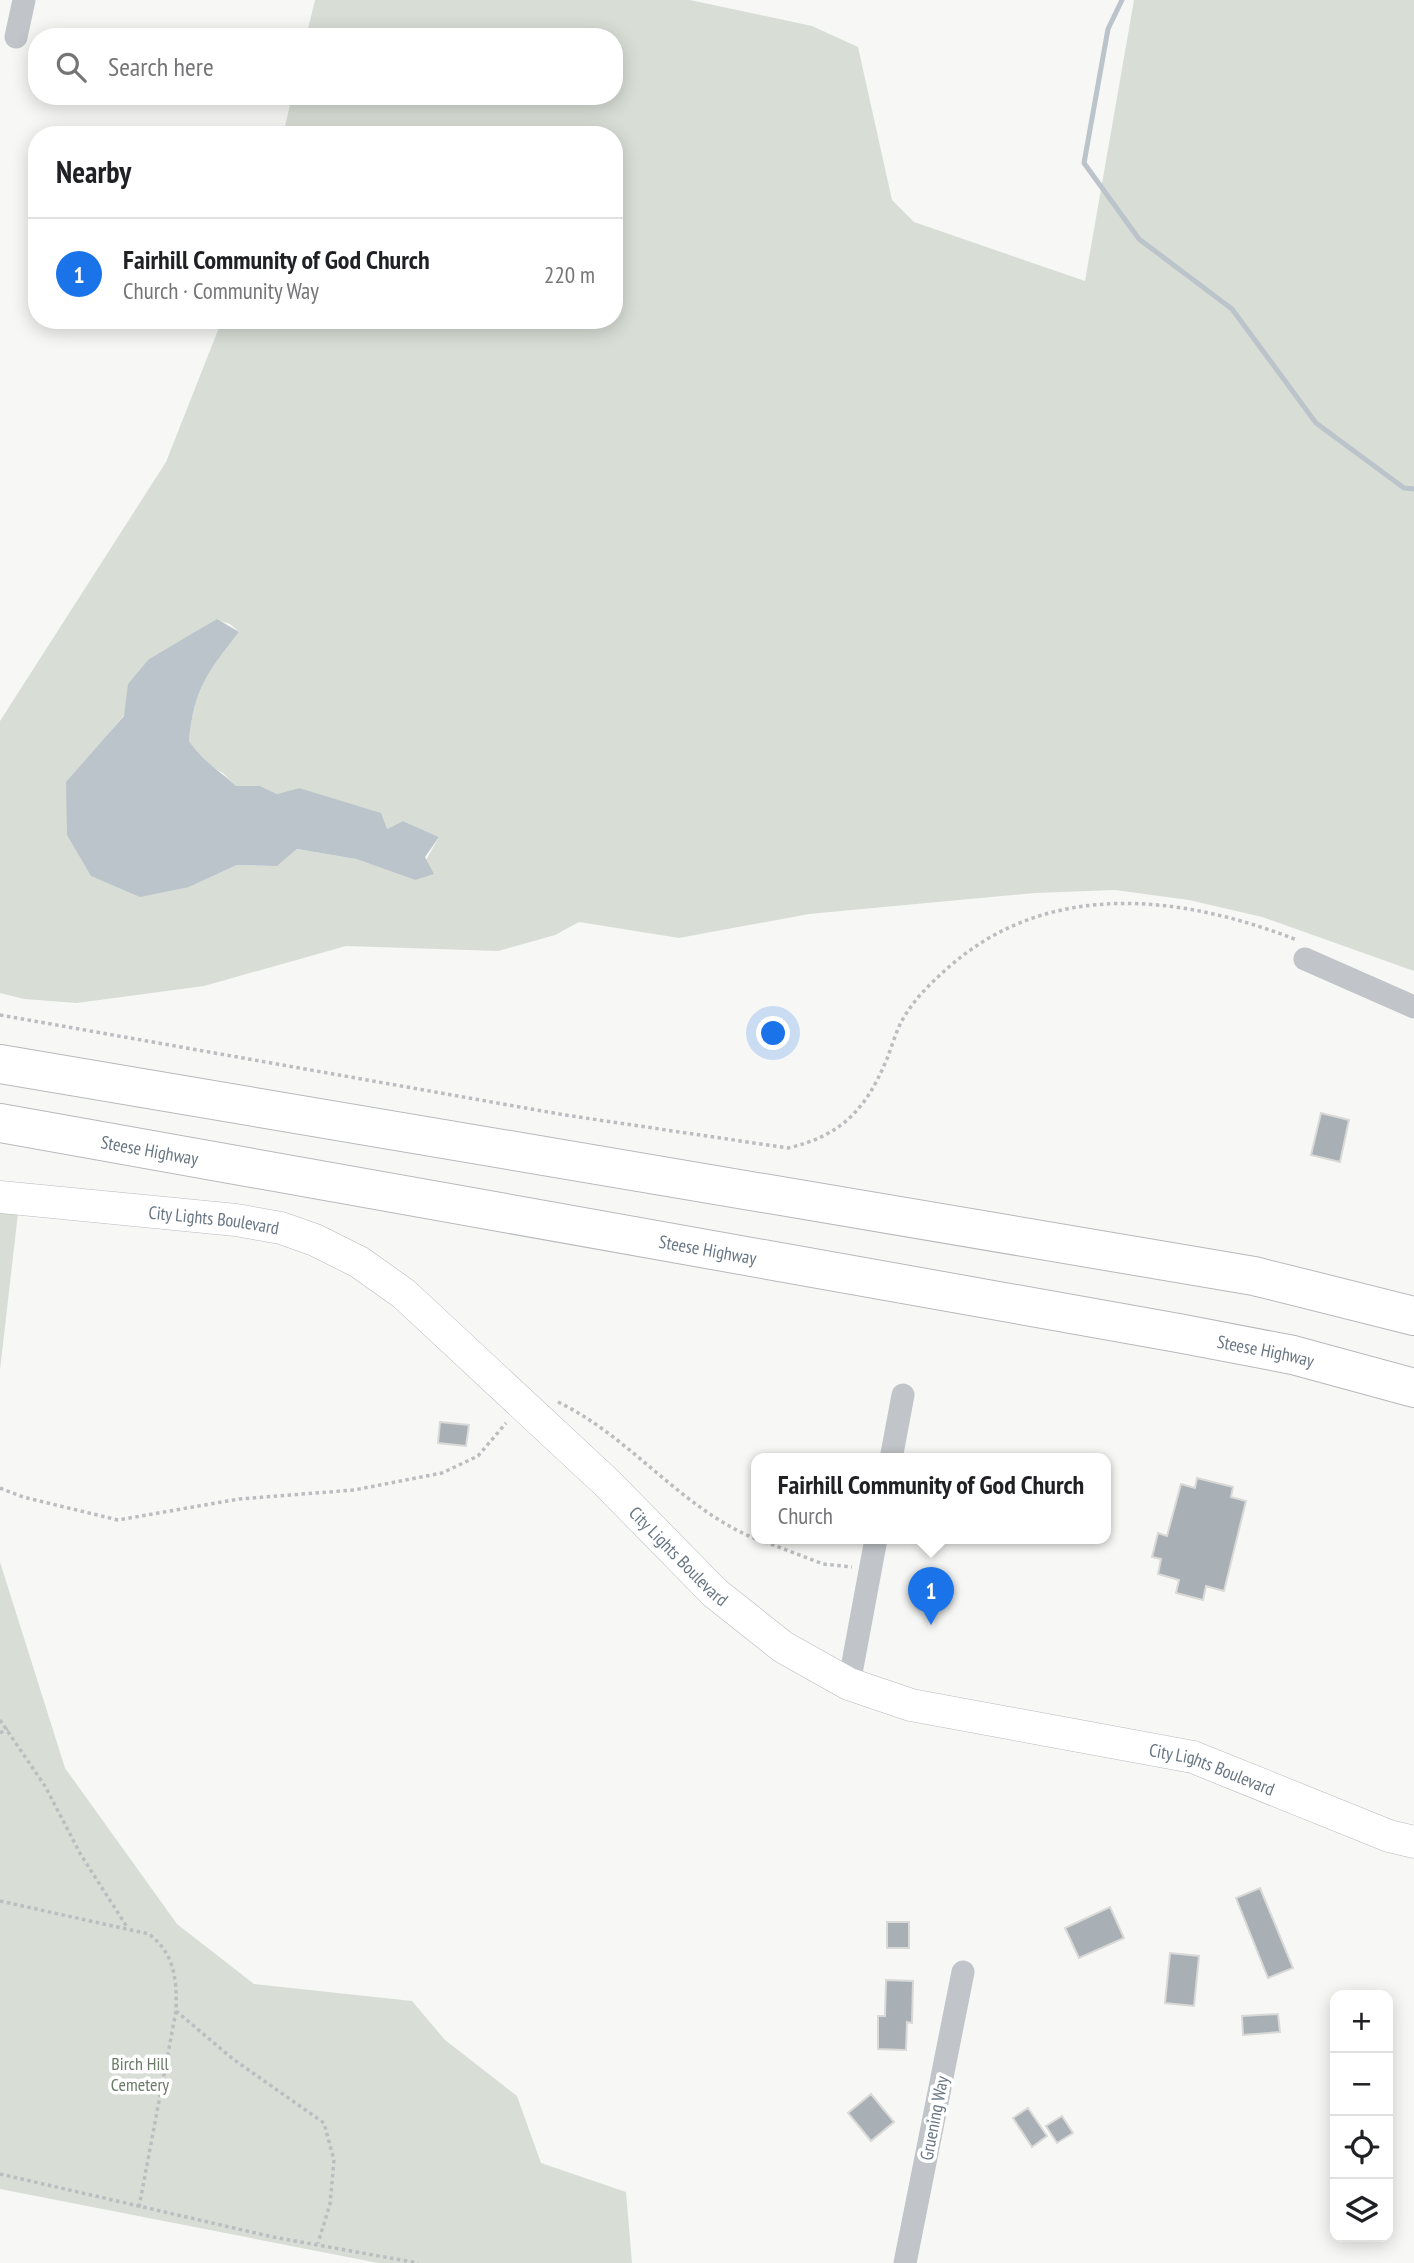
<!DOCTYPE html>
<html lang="en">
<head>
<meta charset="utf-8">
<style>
  :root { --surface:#fff; --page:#f6f6f6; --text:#202124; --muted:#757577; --line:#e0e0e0; --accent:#1a73e8 }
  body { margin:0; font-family:"PT Sans Narrow",sans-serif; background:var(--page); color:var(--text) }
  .controls { position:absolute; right:21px; bottom:21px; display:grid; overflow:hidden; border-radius:14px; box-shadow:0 4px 18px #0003 }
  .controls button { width:63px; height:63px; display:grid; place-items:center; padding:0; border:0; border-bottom:2px solid var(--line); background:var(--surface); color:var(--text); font:35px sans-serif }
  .you { position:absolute; left:774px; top:1034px; width:24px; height:24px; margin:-18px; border:5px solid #fff; border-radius:50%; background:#1a73e8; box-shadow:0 0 0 10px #1a73e833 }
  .badge { display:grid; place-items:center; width:46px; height:46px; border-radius:50%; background:var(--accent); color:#fff; font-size:23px; font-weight:700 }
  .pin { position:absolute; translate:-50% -58px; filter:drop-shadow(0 2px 4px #0008) }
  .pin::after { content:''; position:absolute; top:37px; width:24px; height:21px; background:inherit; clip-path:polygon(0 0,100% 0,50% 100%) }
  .popup { position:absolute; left:751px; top:1453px; width:360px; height:91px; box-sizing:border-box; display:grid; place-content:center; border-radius:14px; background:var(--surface); filter:drop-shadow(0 2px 5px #0005); font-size:23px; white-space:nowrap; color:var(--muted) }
  .popup b { font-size:26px; color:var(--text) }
  .popup::after { content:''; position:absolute; left:50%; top:100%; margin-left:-14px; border:14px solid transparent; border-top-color:var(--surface) }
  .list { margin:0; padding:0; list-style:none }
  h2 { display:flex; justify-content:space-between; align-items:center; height:91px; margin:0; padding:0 28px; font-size:30px }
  h2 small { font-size:23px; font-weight:400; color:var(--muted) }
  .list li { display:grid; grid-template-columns:46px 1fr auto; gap:21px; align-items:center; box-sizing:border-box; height:112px; padding:0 28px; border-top:2px solid var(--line) }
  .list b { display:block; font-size:26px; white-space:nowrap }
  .list p { margin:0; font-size:23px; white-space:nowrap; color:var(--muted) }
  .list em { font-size:23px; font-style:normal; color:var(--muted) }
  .icon { flex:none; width:38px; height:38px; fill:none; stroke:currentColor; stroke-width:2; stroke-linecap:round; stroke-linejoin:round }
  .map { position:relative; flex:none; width:1414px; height:2263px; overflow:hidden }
  .search { position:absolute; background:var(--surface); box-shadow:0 4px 18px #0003; left:28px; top:28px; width:595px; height:77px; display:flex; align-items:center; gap:18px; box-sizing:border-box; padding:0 24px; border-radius:28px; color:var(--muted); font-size:26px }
  .panel { position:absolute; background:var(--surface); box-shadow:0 4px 18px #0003; left:28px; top:126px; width:595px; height:203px; border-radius:28px }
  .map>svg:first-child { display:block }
</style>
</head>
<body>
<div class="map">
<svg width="1414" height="2263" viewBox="0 0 1414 2263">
  <rect width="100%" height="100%" fill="#f7f7f5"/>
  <path fill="#d8ded6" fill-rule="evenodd" d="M315,0h375l122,26 46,21 34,153 22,22 171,59 49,-281h280v971l-152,-54 -73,-17 -74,-10 -80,3 -226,21 -130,24 -100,-16 -24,13 -57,16 -152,-5 -142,40 -127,17 -53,-4 -24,-6v-272l166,-259 56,-142h392v-185h-331l9,-39h322v-59h-308zM217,620l13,4 9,8c-32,41 -45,57 -50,109l14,21 20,11 13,13h24l17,8 22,-6 88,41 16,-8 36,16 -24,43 -59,-21 -59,-10 -20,17 -40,-1 -48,22 -89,-142 24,-30 25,-56z
    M0,1211l18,2 -18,157z
    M0,1562l65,206 112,156 77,60 158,17 33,39 72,56 24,67 85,29 6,71h-254l-378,-74z"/>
  <path fill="#bbc4ca" d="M217,619l22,13c-31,40 -45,56 -50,109 16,23 28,27 47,45h24l17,8 22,-6 82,25 6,16 16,-8 36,16 -14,20 9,17 -19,6 -59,-21 -59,-10 -20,17 -40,-1 -48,22 -49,10 -49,-21 -24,-41 -1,-53 58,-66 4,-32 21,-25z"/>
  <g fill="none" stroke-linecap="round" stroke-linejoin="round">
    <path stroke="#bbc4ca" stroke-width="5" d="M1122,0l-14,29 -24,134 55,76 93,70 84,114 88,65 10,1"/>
  </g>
  <path fill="#a8afb5" stroke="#d9d9d7" stroke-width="2" d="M1321,1113l28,7 -9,42 -29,-7z
    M440,1422l29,3 -3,21 -28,-3z
    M1197,1478l36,9 -2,10 15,4 -22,90 -18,-5 -3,14 -27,-7 3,-13 -21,-6 3,-15 -9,-2 6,-24 9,3 14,-52 14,4z
    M1260,1888l33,80 -25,10 -32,-80z
    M1110,1907l14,31 -45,20 -14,-30z
    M887,1922h22v26h-22z
    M1170,1953l29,3 -5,50 -29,-3z
    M886,1980l27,1 -1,42 -5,-1 -1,28 -28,-1v-33h7z
    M1278,2014l2,18 -37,3 -1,-19z
    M871,2094l23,28 -23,19 -23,-28z
    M1028,2108l19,28 -15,11 -19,-29z
    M1062,2116l11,17 -16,10 -11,-17z"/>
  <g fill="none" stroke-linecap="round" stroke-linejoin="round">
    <defs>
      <g id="secondary">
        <path id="s1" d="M0,1197l236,23 45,8 34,12 44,22 45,32 203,189 108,110 68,54 66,37 62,21 282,52 196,79 25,6"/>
      </g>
      <g id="highway">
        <path d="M0,1064l1254,212 160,40"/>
        <path id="s2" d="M0,1123l1178,210 115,22 121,33"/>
      </g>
    </defs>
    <use href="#secondary" stroke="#b6babe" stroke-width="33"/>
    <use href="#highway" stroke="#b6b9bc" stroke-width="40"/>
    <path stroke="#bbbdc0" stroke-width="3.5" stroke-dasharray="3.5 3.5" stroke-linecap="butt" d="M0,1015l565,100 223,33c52,-12 77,-37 98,-87 6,-14 10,-31 18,-44 12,-20 29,-36 46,-51 100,-87 232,-71 347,-26
      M558,1402c73,35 122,106 198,137
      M0,1488l23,9 95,23 121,-21 115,-9 88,-17 36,-17 28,-33
      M758,1539l65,25 29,3
      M0,1720l45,66 36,69 46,72
      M0,1733l8,-4
      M0,1901l149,33c26,20 28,46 27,77l-37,196
      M176,2011l57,48 91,64 10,37 -4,44 -12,39
      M0,2174l273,63 145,26"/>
    <path stroke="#c1c4c8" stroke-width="23" d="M16,37l8,-37
      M1305,959l109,48
      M891,1459l12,-64
      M849,1684l27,-145
      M905,2263l58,-291"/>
    <use href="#secondary" stroke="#fff" stroke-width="32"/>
    <use href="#highway" stroke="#fff" stroke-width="38"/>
  </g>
  <g text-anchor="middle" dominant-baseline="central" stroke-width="7" stroke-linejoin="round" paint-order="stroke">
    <g font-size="18" fill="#687684" stroke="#fff">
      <text stroke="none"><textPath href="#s2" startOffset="152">Steese Highway</textPath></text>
      <text stroke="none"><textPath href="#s1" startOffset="215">City Lights Boulevard</textPath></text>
      <text stroke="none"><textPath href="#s2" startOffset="719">Steese Highway</textPath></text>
      <text stroke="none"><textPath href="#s2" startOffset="1286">Steese Highway</textPath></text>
      <text stroke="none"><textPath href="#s1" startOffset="803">City Lights Boulevard</textPath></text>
      <text stroke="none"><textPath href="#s1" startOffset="1391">City Lights Boulevard</textPath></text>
      <text transform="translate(934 2118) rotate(-79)">Gruening Way</text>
    </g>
    <g font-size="18" fill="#6a7b67" stroke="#fff">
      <text x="140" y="2063">Birch Hill<tspan x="140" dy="21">Cemetery</tspan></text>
    </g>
  </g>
</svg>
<div class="controls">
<button>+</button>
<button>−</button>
<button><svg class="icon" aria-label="locate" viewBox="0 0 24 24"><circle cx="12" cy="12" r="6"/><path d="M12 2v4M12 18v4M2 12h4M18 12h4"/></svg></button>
<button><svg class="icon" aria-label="layers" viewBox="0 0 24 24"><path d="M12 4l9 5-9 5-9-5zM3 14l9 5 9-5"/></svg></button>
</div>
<div class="you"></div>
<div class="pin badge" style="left:931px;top:1625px">1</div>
<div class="popup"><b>Fairhill Community of God Church</b>Church</div>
<div class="search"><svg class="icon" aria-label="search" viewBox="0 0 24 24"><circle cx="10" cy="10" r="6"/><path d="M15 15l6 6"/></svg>Search here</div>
<section class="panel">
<h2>Nearby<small></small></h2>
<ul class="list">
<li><span class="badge">1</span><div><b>Fairhill Community of God Church</b><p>Church · Community Way</p></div><em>220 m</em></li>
</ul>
</section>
</div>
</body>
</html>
